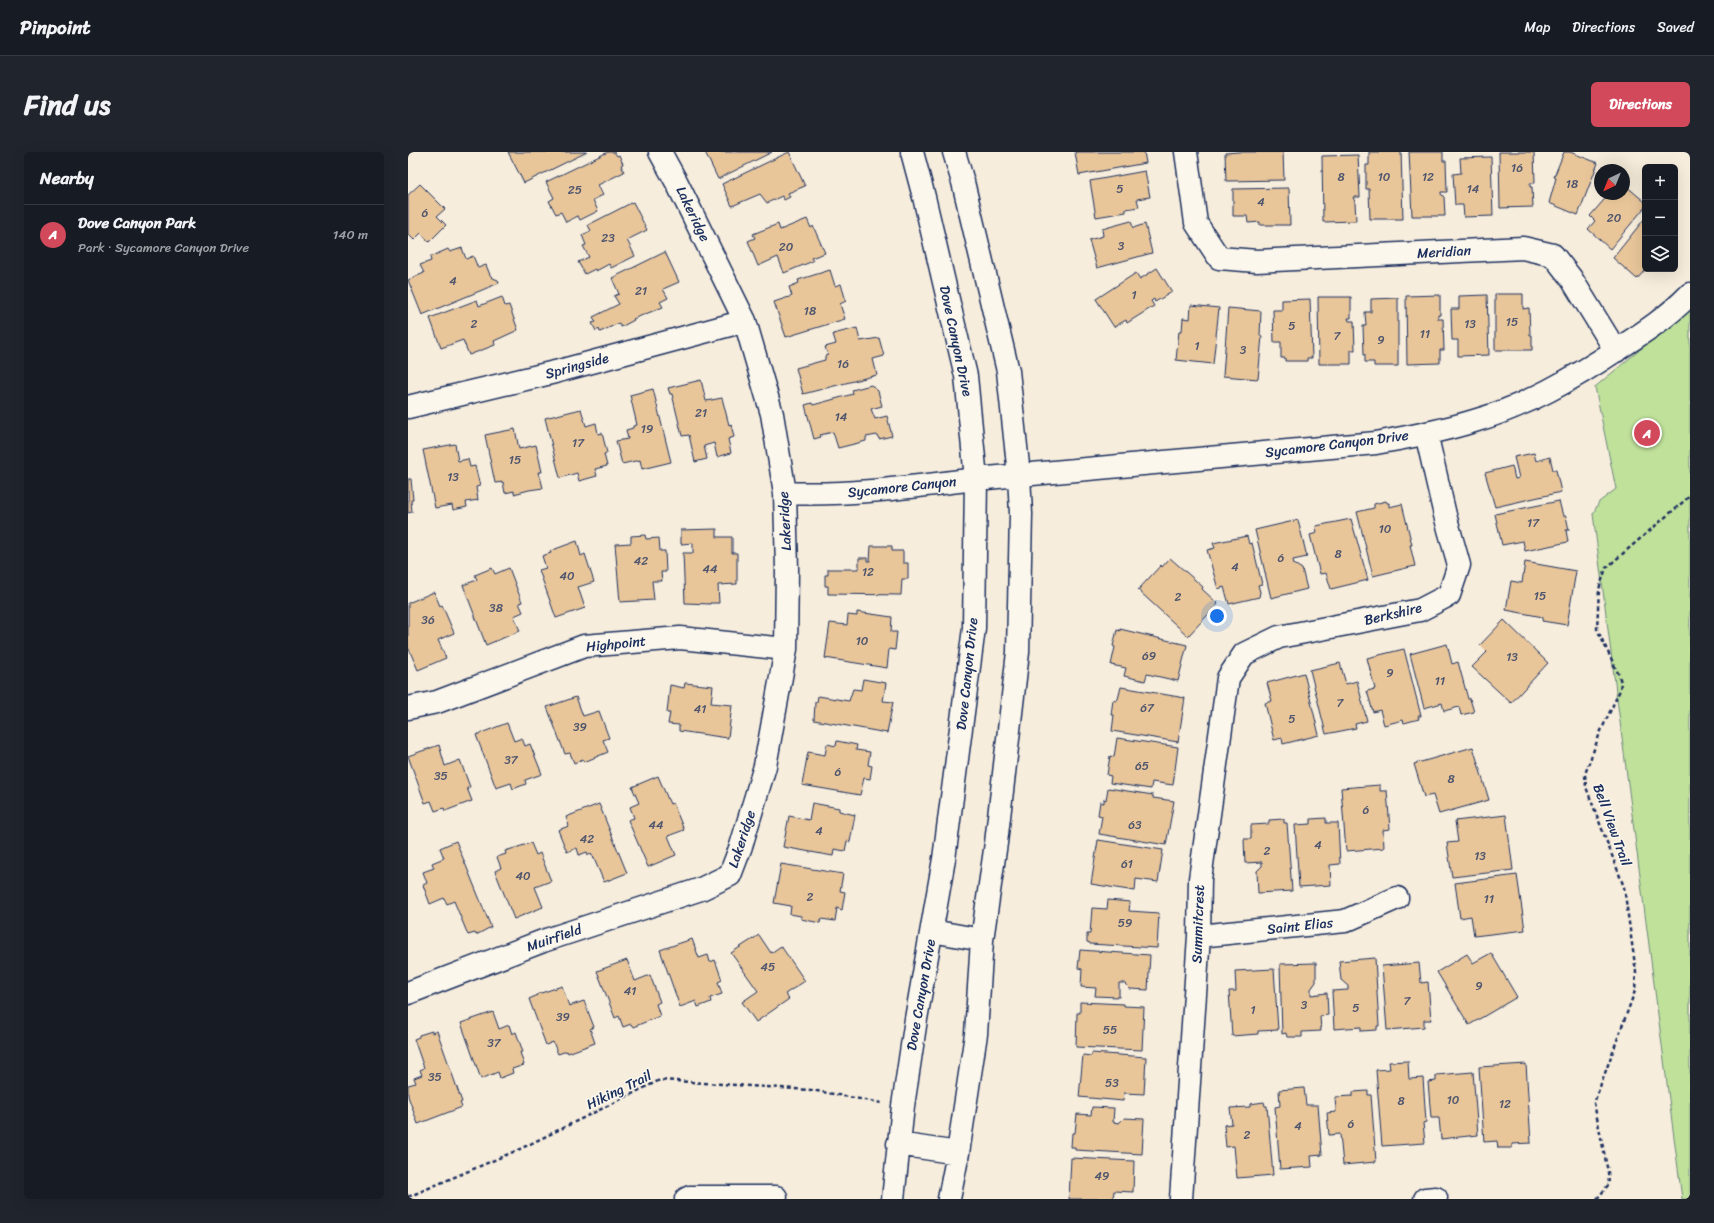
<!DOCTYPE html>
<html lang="en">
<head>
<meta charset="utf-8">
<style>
  :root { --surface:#171b24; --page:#20242c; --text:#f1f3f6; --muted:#9ea1a6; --line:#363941; --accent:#d1495b }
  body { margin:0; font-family:Sriracha,sans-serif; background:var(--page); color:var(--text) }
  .controls { position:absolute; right:12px; top:12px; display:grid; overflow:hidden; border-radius:6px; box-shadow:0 4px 16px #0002 }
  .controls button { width:36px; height:36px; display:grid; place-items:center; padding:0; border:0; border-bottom:1px solid var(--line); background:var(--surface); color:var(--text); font:20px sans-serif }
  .compass { position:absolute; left:1186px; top:12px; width:36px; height:36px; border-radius:50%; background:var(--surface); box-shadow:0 4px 16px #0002; rotate:223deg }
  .you { position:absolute; left:809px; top:464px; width:14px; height:14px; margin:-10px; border:3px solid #fff; border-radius:50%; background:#1a73e8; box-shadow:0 0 0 6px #1a73e833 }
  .badge { display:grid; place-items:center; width:26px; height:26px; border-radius:50%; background:var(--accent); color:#fff; font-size:13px; font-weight:700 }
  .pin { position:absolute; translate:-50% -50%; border:2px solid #fff; box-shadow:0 1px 4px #0006 }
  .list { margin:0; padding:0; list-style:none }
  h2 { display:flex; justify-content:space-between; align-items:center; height:52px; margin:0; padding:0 16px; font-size:17px }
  h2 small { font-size:13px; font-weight:400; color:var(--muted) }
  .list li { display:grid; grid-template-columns:26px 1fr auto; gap:12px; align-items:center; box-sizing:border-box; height:60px; padding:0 16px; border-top:1px solid var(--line) }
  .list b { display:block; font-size:15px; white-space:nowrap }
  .list p { margin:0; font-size:13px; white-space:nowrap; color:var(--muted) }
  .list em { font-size:13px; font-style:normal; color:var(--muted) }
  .icon { flex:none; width:22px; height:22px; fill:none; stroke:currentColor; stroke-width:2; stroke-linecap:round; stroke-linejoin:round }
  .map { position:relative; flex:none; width:1282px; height:1047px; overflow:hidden; border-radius:6px }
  header { display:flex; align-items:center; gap:24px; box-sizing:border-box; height:56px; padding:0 20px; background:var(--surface); border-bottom:1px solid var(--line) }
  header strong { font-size:19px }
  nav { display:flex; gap:22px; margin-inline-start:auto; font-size:14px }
  .intro { display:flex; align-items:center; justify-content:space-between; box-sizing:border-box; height:96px; padding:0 24px }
  h1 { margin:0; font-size:28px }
  .button { padding:10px 18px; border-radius:6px; background:var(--accent); color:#fff; font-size:14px; font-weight:700 }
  main { display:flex; gap:24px; padding:0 24px }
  aside { flex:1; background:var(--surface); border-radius:6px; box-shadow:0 4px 16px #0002 }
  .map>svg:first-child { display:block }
</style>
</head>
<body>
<header>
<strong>Pinpoint</strong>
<nav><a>Map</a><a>Directions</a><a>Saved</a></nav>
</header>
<div class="intro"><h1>Find us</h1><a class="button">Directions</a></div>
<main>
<aside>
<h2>Nearby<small></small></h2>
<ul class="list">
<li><span class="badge">A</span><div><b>Dove Canyon Park</b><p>Park · Sycamore Canyon Drive</p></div><em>140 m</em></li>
</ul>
</aside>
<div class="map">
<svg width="1282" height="1047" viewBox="0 0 1282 1047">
  <rect width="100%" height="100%" fill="#f7eddc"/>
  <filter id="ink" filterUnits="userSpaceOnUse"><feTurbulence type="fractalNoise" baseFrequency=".025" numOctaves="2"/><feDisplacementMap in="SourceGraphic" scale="8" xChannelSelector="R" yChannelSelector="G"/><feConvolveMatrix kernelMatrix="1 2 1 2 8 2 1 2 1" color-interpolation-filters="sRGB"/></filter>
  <g filter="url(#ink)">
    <path fill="#bfe19a" stroke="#6d887c" d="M1282,156v891h-8l-89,-685 6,-12 17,-13 -21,-102z"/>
    <path fill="#e9c69a" stroke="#1b2f5e" d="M100,0h79l-63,31z
      M200,0h6l3,4 2,-1 4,9 -2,1 3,7 -26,13 5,10 -10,5 5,11 -18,9 -2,-4 -12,6 -5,-10 -5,2 -7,-13 5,-3 -8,-16z
      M297,0h67l-54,27z
      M381,0l16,34 -17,7 2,4 -6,3 -2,-4 -15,7 -7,-9 -28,12 -10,-22z
      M667,0h69l2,11 -67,12z
      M830,0h45l1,28 -58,1 -1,-28z
      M961,0h32l2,67h-33l-1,-30h-3v-24h3z
      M1001,0h34v9h3l1,31h-6v2l3,3 1,19h-33z
      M1091,0h35l1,31h-5v4h2l1,20 -33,1z
      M1156,0h6l28,11 -20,52 -29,-12 7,-25 -2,-1z
      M950,3l2,42h-7l2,5 1,19 -33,1 -1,-66z
      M1083,5l2,59 -29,1 -1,-12h-8l-2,-31 8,-1 -1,-15z
      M737,19l5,26 -13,2 2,8 -13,2v3l-30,5 -6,-36z
      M12,32l25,25 -8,7 9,9 -17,17 -8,-9 -7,7 -6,-6v-39z
      M1217,33l20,17v5l-35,42 -22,-20 7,-8 -5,-5 19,-22 5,3 3,-3h7z
      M881,36l1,37h-30v-3l-12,1 -1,-7h-14v-27z
      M225,50l14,28 -20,10 8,16 -24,12 -2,-4 -13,7 -1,-2 -10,5 -7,-12 11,-5 -6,-11 3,-1 -4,-10 9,-4 -3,-6z
      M1237,66v51h1l-9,10 -24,-21z
      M399,67l4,9 2,-2 12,27 -14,5 2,3 -29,12 -6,-16 -20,9 -10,-25 7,-3 -2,-4 25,-10 2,6z
      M723,69l2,7 12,-4 7,29 -55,15 -8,-28 14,-4 -1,-7z
      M54,96l4,11 7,-3 5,12 8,-3 4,10 3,3 5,2 1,3 -77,32 -14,-35 16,-7 -4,-8 11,-4 -1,-4 18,-8 2,3z
      M257,100l14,30 -16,7 5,9 -8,4 3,5 -30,12 1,1 -13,7 -2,-4 -19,9 -1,-3 -3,2 -4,-8 4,-1 -3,-5 26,-13 -5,-8 5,-2 -7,-16z
      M749,116l15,24 -17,10 -1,-3 -3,2 3,5 -27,17 -1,-3 -12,7 -18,-28 40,-26 4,6z
      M422,118l5,16 6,-2 5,17 -6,3 5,15 -59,18 -12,-35 18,-6 -3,-9 10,-4 -1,-3z
      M1087,142h28v15l6,-1 1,27h2v15h-37z
      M1032,143v20h-2v4h5l1,31h-4v13l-33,1 -1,-68z
      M1079,143l2,60 -31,1v-16h-6l-1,-31h8v-13z
      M94,145l3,9 4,-1 9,25 -24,11 1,4 -26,10 -6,-15 -22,8 -11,-30 47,-18 2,6z
      M910,145h33v21h-3l1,3h5l1,29h-4v14h-32z
      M990,146v68h-24v-4h-9v-8h-1l-1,-28h3l-1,-14h6v-13z
      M902,147l2,59h-5v3h-22v-3h-4v-16h-7l-1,-32h9v-10z
      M783,153l28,3 -6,56 -37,-4 3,-29h3l1,-13 7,1z
      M820,156l33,3 -1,25h2l-4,43 -35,-3z
      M449,176l3,13 19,-3 5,18 -11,3 4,16 -74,19 -7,-26 29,-8v-4l3,-1 -3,-8 11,-3 -3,-10z
      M293,228l5,21 16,-3 7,27 2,-1 3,13 -6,2 3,14 -14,4 -3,-14 -10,3 3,13 -12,3 -6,-27 -7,1 -10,-42h-2l-2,-6z
      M463,233l7,6 4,15 -11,3 4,10 12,-3 5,20 -13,3 -2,-4 -11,2v4l-28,7 -5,-16 -13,3 1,2 -7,2 -9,-34 7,-2 1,2 40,-11 -1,-4z
      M245,237l18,73 -29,7 -2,-9 -18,4 -6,-23 12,-2 -2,-9 7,-2v-2l4,-1 -7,-30z
      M173,257l5,17 10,-3 2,11 4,-1 5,20 -3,1 3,12 -12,3 2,7 -18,5 -2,-8 -17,5 -15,-60z
      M107,277l4,20 17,-4 6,27h-4l1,4h1l3,12 -14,2 -15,4v-3l-9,2 -2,-11 -8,1 -10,-48z
      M47,292l3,17 10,-2 2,8 5,-1 5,20 -4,1 2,13 -12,2 1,5 -14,3 -1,-5 -17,3 -12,-58z
      M1126,301l2,8 14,-4 3,13h3l5,22 -66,15 -10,-34 27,-7 3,13 4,-1 -5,-21z
      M0,327h3l2,21h-2l1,12 -4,1z
      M978,349l1,2h2v4l13,-3 10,41h-2l5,21 -42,10 -16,-64 17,-4v-4z
      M1151,349l4,15h3l3,14h-3l2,12 -43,9 -2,-10 -21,4 -7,-31z
      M943,367l17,61 -37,9 -5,-16 -6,1 -10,-39 7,-2 -1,-7z
      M890,368l9,37 -14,3 1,4 8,5 5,20 -36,9 -16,-68z
      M309,377v8h15v16h5v31l-19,1 1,18h-9v1l-25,-1 -2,-50h10v-10l-12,1v-14z
      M237,383l1,4 13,-1 1,13h5l1,21h-5l1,9h-10l2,19 -34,2 -5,-58 16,-1v-7z
      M839,384l2,8 3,-1 10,41 -4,1 2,7 -1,5 -30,7 -5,-17 -6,2 -11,-39 8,-2 -2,-5z
      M169,389l4,15 4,-2 9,28 -16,5 7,21 -29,10 -17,-48 7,-2 -4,-12 9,-3 -1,-2z
      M463,394h21v5h11v12h5v16h-6l-1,16 -73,-1v-8h-3v-11h3v-6h31v-11h8v3h3z
      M762,406l33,29 -1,2 16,15 -30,32 -50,-46 23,-25 1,2z
      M1117,410l51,9 -9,54 -25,-4 1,-4 -37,-7 5,-29 11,2z
      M84,416l3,6 14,-6 13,34 -3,1 4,9 -9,4 6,15 -34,14 -23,-60 14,-5 -2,-5z
      M26,440l6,14 2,-1 12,28 -16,7 8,18 -28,12 -10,-23v-44z
      M449,460l35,5 -1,15h6l-2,18 -6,-1 -2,19 -62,-10 5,-35 17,2 1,-10 9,1z
      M1096,468l44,43 -37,40 -39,-36 15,-15 -7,-7z
      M712,477l67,16 -9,36 -31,-7 -2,7 -21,-5 2,-8 -15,-3 4,-18 -2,-1 4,-16 3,1z
      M1039,492l5,20 6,-2 10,37h2l4,13 -13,3 -2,-8 -15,4 -2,-8 -18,5 -14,-54z
      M996,497l17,67h-3l1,3 -15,4 -1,-3 -19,5 -4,-15 -7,2 -6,-21 8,-2 -8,-31z
      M932,511l6,21 11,-3 10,40 -12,3 1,4 -30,6 -16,-64z
      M896,521l15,62 -36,9 -1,-6 -8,2 -9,-37 7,-2 -5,-18z
      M455,527l23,4 -3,18 10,1 -6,31 -73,-13 1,-18h2l1,-6 31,5 4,-12 8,1z
      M277,531l28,3 -2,17 21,2 -4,33 -49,-7v-6l-11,-1 2,-11h-3l3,-28 14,3z
      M713,535l64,11 -7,44 -66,-11 2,-16h-3l2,-15 3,1 2,-2z
      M168,545l7,19 16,-5 10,27 -6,2 5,12 -24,10 -1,-3 -9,4 -4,-10 -5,1 -18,-47z
      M99,571l7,18 8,-3 3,8 5,-2 12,30 -17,6 1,4 -13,5 -2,-6 -15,5 -20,-53z
      M709,586l61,9 -5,38 -21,-3 -1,7 -41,-6 1,-7 -4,-1 3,-19 4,1z
      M429,589l20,4 -1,5 14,2 -2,13 4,1 -2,13 -6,-1 -4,17 -58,-10 6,-33 17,3 2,-11 9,2z
      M31,593l6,21 15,-6 10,27 -3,1 5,13 -27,10 -1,-3 -9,3 -4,-10 -6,2 -17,-47z
      M1065,595l16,53 -50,14 -6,-19 -9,2 -10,-33z
      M250,624l12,28 3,-1 11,27 -16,6 8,19 -28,12 -20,-47 6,-2 -4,-11 9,-4 -7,-16z
      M972,633v6h7l3,38 -7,1 1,18 -38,3 -5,-63z
      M700,636l45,7v3l21,3 -8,44 -67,-11 3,-18 -4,-1 2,-13 4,1v-4l2,1z
      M404,651l27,5v3l16,4 -5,27 -3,-1 -2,10 -11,-2 -1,7 -50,-9 6,-31 20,4z
      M191,652l28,69 -23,9 -12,-28 -4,1 -1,-3 -8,3 -2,-7 -10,4 -9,-22 11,-4 -3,-9z
      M1098,663l7,55 -61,7 -5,-34 11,-1 -3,-21z
      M918,666v5h12l2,41 -10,1 1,20 -32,2 -4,-62 16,-1v-5z
      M876,667v4h3l5,68 -34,2 -1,-22 5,-5v-4l-17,1 -1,-24h7v-14l18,-1v-4z
      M690,688l65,10 -5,32 -22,-3 -1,12 -44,-7z
      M48,689l35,86 -15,8 -1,-2 -7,2 -14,-34 -7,3 -3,-6 -14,6 -7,-19 4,-2 -4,-11 11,-4 -2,-5 12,-5 -4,-10z
      M123,691l5,12 4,-2 11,28 -16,6 8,20 -29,12 -19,-48 6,-3 -4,-11 9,-3 -1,-3z
      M373,712l62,10 -3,17 5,1 -3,18 -5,-2 -2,13 -14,-2 -1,4 -19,-4v-3l-11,-2 1,-8 -17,-3z
      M1109,723l8,55 -51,6 -3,-20 -11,2 -5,-35z
      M700,748l22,2 -1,9 30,2 -2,35 -67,-4v-1l-3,-1v-8h3l2,-26 15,1z
      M351,783l12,18 10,-7 24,35 -20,13 4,5 -33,23 -14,-20 16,-11 -27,-38z
      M284,787l7,19 9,-3 2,7 5,-2 7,20 -4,2 4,12 -12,4 1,4 -13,5 -2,-6 -16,6 -20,-57z
      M672,798l70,5 -2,35 -18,-1 -6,-6h-5v14l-24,-1 1,-8 -15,-1 1,-18 -4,-1z
      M1083,801l26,44 -48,28 -32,-53 30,-18 6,9z
      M967,806l4,68h-2v4l-16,1v-4l-27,2 -2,-38 16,-1v-4l-7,-6 -2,-19z
      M219,808l8,21 15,-6 10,27 -4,2 4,12 -27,11 -2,-3 -8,3 -4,-11 -4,2 -18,-47z
      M908,811v19l-5,7v6l16,-2 1,22 -8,1 1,15 -19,1v5h-15l-1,-4 -4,1 -2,-70z
      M1011,811l2,20 7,-1 3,38h-7v7l-37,3 -5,-64z
      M866,817l4,61 -20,1v3l-26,2 -3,-45h7l-1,-20z
      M154,834l7,20 15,-5 10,26 -4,2 5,14 -27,10 -1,-2 -9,3 -5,-12 -7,3 -17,-46 9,-4v-1z
      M672,850l44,2v2l20,1 -2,43 -66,-3 1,-34h3z
      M85,860l6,17 10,-4 3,9 4,-2 7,20h-3l4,13 -12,4 1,4 -13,5 -2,-6 -17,7 -20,-56z
      M24,879v2l5,-2 25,71 -2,1 2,4 -44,17 -10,-28v-11l8,-2 -2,-5 8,-3 -2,-5 4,-2 -10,-29 5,-2v-2z
      M684,901l54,4 -2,37 -20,-1 -1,8 -44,-4 4,-42 8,1z
      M1000,909l1,18 14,-1 3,44 -3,1 2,20 -43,3 -6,-76 14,-1 -1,-7z
      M1118,912l5,79 -19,1v4h-14l-1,-7 -13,1 -5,-75z
      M1065,920l5,63 -37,4 -2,-21h-8l-3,-36 8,-1v-6z
      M896,936l2,17h12l4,50 -11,1 1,11 -32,2 -5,-62 5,-1 -1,-16z
      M960,939v4h3l5,67 -33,3 -3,-31 -11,1 -2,-22 9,-1 -1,-15 18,-1v-4z
      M856,950l1,4h2l6,69 -36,3 -3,-32 -8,1 -2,-22 8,-1 -2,-16 20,-1v-3z
      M684,955l22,1 -1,14 6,1 5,-5 20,1 -2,35 -67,-4v-3h-4l1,-14h3l2,-19 14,1z
      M663,1006l63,3 -1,31 -19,-1 -1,8h-44z"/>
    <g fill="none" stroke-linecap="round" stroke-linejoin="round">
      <defs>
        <path id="minor" d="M778,0l10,71 23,35 38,3 266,-13 30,7 18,23 45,73
          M0,255l147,-35 190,-51
          M377,341c63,3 128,-6 191,-14l400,-36c33,-6 66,-12 98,-22 52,-15 99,-42 144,-72 25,-16 51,-33 72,-55
          M0,556l29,-6 147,-56 96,-8 106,11
          M524,779l50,9
          M791,784l146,-15 52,-23
          M0,841l135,-52 158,-52 29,-14 11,-29 24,-80 21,-117 1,-80 -2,-76 -13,-79 -27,-93 -68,-138 -17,-31
          M490,992l60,9
          M278,1047l4,-2h86
          M485,1047l10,-93 13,-87 28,-160 30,-231 2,-149 -10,-103 -42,-179 -12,-45
          M541,1047l9,-46 18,-119 6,-94 14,-97 22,-191 3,-138 -2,-39 -11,-104 -45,-189 -9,-30
          M773,1047l18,-263 1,-57 28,-201 16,-24 35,-17 141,-27 29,-15 10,-30 -14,-50 -19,-82
          M1017,1047l11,-1"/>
      </defs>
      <use href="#minor" stroke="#1b2f5e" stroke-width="25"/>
      <path stroke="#1b2f5e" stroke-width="2.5" stroke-dasharray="4 3" stroke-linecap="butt" d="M0,1045l112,-48 140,-69 151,10 71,13
        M1189,1047l12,-15 -1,-12 -14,-69 41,-112 1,-19 -12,-85 -38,-100 -1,-13 15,-41 20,-43 1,-8 -3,-9 -21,-44 2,-40 7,-21 84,-72"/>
      <use href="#minor" stroke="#fbf7ec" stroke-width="22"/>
    </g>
  </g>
  <g text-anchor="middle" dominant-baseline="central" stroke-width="3" stroke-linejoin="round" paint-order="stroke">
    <g font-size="12" fill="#4e556d">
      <text x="1109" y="16">16</text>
      <text x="933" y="25">8</text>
      <text x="976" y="25">10</text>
      <text x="1020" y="25">12</text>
      <text x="1164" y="32">18</text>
      <text x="712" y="37">5</text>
      <text x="1065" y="37">14</text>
      <text x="167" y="38">25</text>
      <text x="853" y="50">4</text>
      <text x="17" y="61">6</text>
      <text x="1206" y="66">20</text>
      <text x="200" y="86">23</text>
      <text x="713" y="94">3</text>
      <text x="378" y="95">20</text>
      <text x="45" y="129">4</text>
      <text x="233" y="139">21</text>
      <text x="726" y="143">1</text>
      <text x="402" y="159">18</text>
      <text x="1104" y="170">15</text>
      <text x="66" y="172">2</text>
      <text x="1062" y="172">13</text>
      <text x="884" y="174">5</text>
      <text x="1017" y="182">11</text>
      <text x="929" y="184">7</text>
      <text x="973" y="188">9</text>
      <text x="789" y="194">1</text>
      <text x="835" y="198">3</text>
      <text x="435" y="212">16</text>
      <text x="293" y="261">21</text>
      <text x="433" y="265">14</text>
      <text x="239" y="277">19</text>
      <text x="170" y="291">17</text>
      <text x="107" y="308">15</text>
      <text x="45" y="325">13</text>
      <text x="1125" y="371">17</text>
      <text x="977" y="377">10</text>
      <text x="930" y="402">8</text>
      <text x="873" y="406">6</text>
      <text x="233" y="409">42</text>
      <text x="827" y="415">4</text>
      <text x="302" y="417">44</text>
      <text x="460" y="420">12</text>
      <text x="159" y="424">40</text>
      <text x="1132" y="444">15</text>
      <text x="770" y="445">2</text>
      <text x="88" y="456">38</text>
      <text x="20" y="468">36</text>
      <text x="454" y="489">10</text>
      <text x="741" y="504">69</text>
      <text x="1104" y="505">13</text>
      <text x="982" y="521">9</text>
      <text x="1032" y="529">11</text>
      <text x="932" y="551">7</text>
      <text x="739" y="556">67</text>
      <text x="292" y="557">41</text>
      <text x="884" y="567">5</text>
      <text x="172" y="575">39</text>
      <text x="103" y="608">37</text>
      <text x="734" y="614">65</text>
      <text x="430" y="620">6</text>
      <text x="33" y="624">35</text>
      <text x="1043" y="627">8</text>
      <text x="958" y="658">6</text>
      <text x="248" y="673">44</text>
      <text x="727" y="673">63</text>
      <text x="411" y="679">4</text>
      <text x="179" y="687">42</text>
      <text x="910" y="693">4</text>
      <text x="859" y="699">2</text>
      <text x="1072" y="704">13</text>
      <text x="719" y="712">61</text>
      <text x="115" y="724">40</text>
      <text x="402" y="745">2</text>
      <text x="1081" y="747">11</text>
      <text x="717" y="771">59</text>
      <text x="360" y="815">45</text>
      <text x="1071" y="834">9</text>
      <text x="222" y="839">41</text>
      <text x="999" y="849">7</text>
      <text x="896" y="853">3</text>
      <text x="948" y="856">5</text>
      <text x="845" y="858">1</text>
      <text x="155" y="865">39</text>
      <text x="702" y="878">55</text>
      <text x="86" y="891">37</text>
      <text x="27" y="925">35</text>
      <text x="704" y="931">53</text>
      <text x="1045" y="948">10</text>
      <text x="993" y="949">8</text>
      <text x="1097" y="952">12</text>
      <text x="943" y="972">6</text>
      <text x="890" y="974">4</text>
      <text x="839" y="983">2</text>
      <text x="694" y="1024">49</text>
    </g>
    <g font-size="14" fill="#1b2f5e" stroke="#fbf7ec">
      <text transform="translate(285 62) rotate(64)">Lakeridge</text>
      <text transform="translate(1036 100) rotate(-3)">Meridian</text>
      <text transform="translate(548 189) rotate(78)">Dove Canyon Drive</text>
      <text transform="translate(169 214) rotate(-15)">Springside</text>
      <text transform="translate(929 292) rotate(-7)">Sycamore Canyon Drive</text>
      <text transform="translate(494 335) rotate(-6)">Sycamore Canyon</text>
      <text transform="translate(377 369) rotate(-93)">Lakeridge</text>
      <text transform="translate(985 462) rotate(-13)">Berkshire</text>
      <text transform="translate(208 492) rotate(-6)">Highpoint</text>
      <text transform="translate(559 522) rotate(-84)">Dove Canyon Drive</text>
      <text transform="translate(1204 673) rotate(70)">Bell View Trail</text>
      <text transform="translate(334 687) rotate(-72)">Lakeridge</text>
      <text transform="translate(790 772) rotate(-88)">Summitcrest</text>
      <text transform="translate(892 774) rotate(-6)">Saint Elias</text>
      <text transform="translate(146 786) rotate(-19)">Muirfield</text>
      <text transform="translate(513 843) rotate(-80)">Dove Canyon Drive</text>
      <text transform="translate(211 938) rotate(-26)">Hiking Trail</text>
    </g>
  </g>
</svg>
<div class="controls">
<button>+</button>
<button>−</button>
<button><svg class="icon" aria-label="layers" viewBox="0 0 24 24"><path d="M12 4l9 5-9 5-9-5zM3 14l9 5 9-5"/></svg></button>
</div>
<svg class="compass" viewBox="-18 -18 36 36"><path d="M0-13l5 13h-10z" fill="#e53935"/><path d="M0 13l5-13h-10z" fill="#9ea1a6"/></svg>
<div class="you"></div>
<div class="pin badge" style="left:1239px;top:281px">A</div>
</div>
</main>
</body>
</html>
